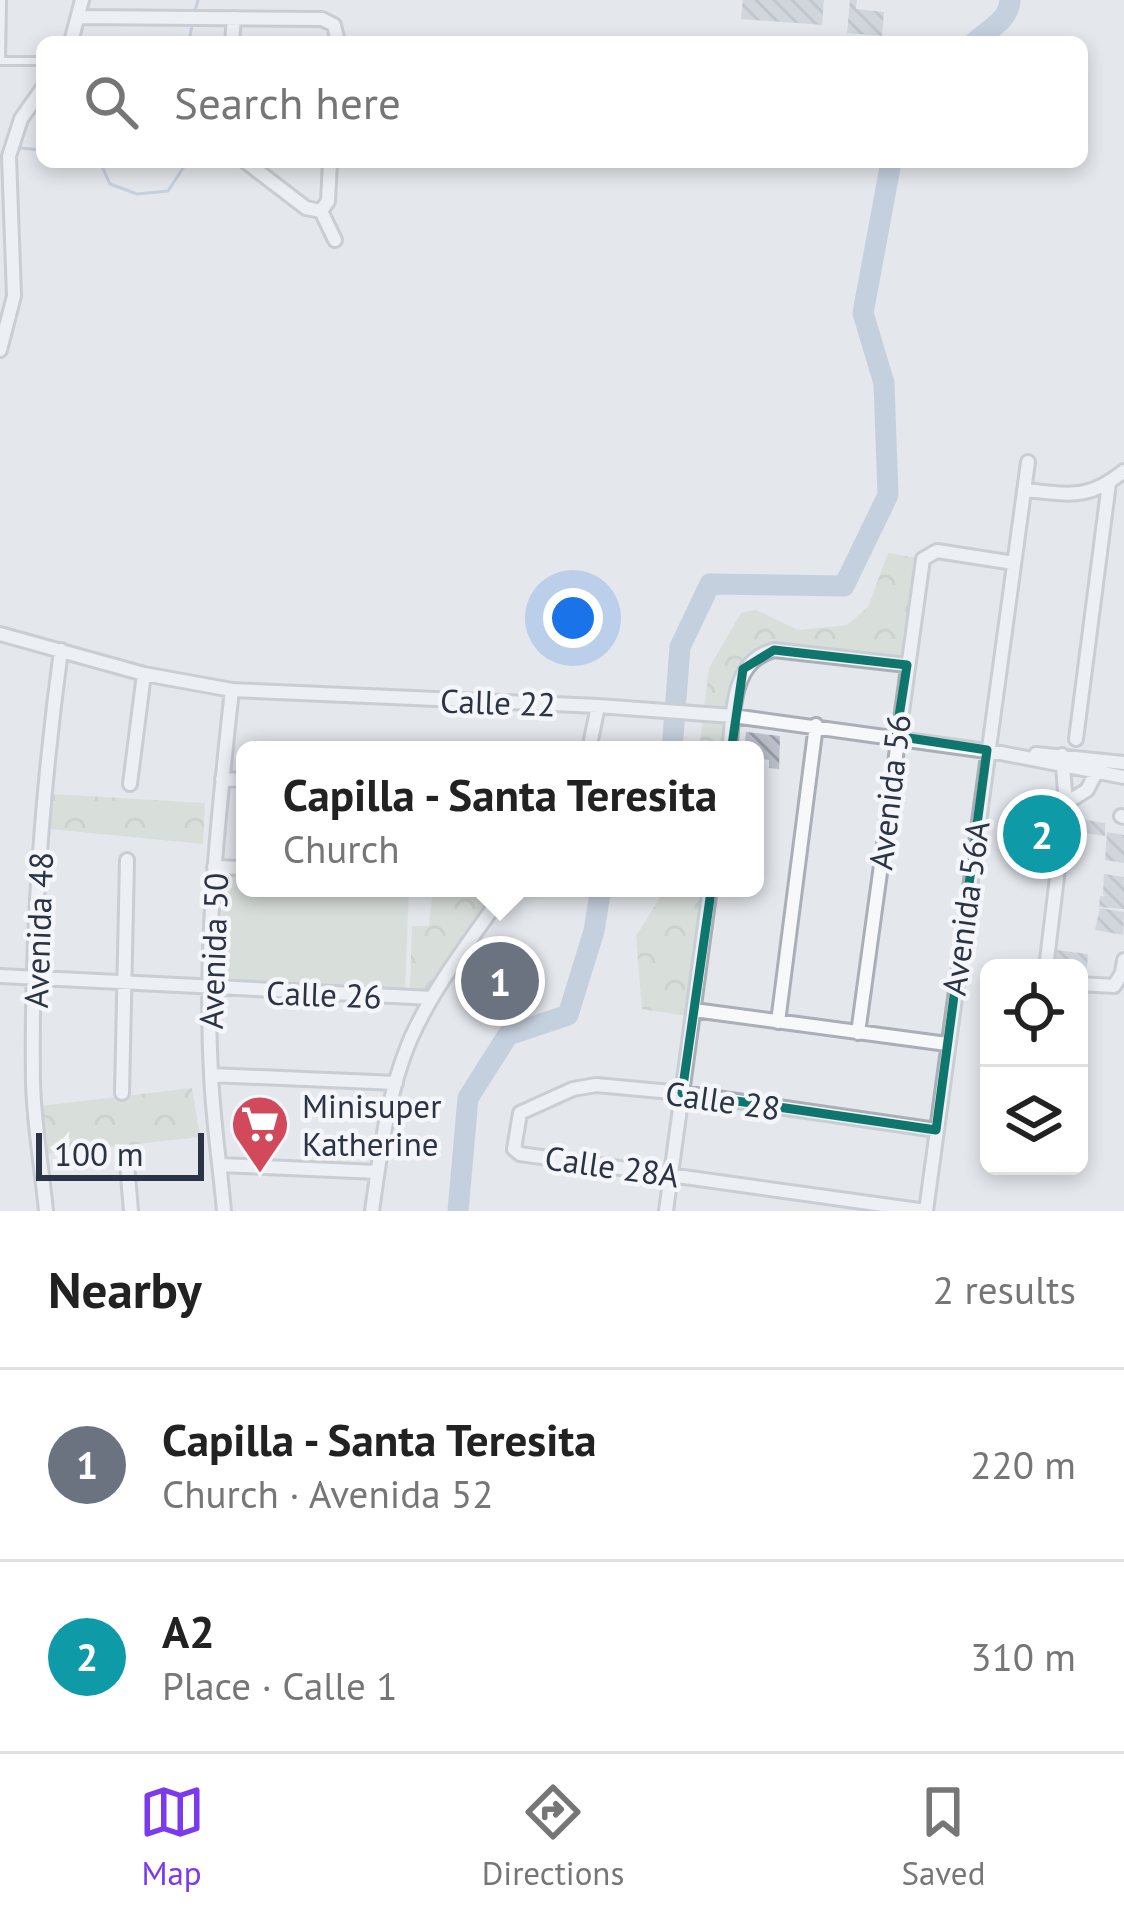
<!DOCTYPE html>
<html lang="en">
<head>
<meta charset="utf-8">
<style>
  :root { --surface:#fff; --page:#f2f2f2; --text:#222; --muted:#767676; --line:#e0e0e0; --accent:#7c3aed }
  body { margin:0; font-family:"PT Sans",sans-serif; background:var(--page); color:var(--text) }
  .controls { position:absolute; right:36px; bottom:36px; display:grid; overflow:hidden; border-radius:18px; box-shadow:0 6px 18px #0003 }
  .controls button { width:108px; height:108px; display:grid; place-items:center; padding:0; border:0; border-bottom:3px solid var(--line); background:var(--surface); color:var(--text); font:60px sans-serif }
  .scale { position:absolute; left:36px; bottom:30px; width:168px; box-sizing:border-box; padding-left:12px; border:6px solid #2b3445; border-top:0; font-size:33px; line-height:42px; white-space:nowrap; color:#2b3445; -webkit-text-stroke:9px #f4f6f9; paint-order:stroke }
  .you { position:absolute; left:573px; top:618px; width:42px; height:42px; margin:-30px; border:9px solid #fff; border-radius:50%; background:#1a73e8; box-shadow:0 0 0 18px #1a73e833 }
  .badge { display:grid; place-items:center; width:78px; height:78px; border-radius:50%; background:var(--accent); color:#fff; font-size:39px; font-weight:700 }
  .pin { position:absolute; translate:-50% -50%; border:6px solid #fff; box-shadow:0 3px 12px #0006 }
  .popup { position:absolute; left:236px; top:741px; width:528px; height:156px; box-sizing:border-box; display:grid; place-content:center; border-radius:18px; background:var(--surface); filter:drop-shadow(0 3px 9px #0005); font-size:39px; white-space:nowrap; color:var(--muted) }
  .popup b { font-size:45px; color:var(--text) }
  .popup::after { content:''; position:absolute; left:50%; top:100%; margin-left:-24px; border:24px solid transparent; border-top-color:var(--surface) }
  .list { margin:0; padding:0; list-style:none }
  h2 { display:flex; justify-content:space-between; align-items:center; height:156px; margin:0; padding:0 48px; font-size:51px }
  h2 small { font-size:39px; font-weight:400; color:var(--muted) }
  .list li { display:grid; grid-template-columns:78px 1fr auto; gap:36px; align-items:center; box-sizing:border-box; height:192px; padding:0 48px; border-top:3px solid var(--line) }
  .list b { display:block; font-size:45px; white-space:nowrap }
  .list p { margin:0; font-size:39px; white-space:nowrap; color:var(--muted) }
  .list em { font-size:39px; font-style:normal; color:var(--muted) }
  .icon { flex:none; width:66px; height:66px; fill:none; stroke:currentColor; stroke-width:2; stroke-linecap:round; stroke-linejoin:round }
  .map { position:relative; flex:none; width:1124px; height:1211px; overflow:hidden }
  .search { position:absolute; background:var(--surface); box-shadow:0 6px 18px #0003; left:36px; right:36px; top:36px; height:132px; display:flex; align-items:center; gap:30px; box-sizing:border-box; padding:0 42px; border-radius:18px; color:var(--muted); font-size:45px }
  .sheet { height:540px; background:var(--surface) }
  nav { display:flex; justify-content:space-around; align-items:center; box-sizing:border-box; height:168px; border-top:3px solid var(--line); background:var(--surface); font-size:33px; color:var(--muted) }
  nav a { display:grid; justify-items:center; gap:6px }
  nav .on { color:var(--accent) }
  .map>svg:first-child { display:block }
</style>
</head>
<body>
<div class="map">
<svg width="1124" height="1211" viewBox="0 0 1124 1211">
  <defs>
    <pattern id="park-crowns" width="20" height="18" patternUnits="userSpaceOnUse" patternTransform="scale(3)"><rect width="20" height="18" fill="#c9d6c5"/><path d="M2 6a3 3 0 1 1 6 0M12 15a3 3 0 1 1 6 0" fill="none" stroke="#adb8ab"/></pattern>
    <pattern id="building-back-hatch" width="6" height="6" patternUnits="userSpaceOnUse" patternTransform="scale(3)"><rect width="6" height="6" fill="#bbc0ca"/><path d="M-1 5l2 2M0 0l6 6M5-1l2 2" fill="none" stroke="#989da6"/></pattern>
  </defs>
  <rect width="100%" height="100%" fill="#e4e7ec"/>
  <path fill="url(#park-crowns)" d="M888,553l35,6 -16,106 -133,-15 -26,12 -19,88h-30l10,-82 32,-55 15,-3 42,20 49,-5 21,-18z
    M51,794l154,9 -2,41 -154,-15z
    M433,888h57l3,5 -65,96h-18l2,-63h17z
    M666,888h44l-17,129 -51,-8 -6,-73z
    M192,1088l8,49 -153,17 -7,-48z"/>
  <path fill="#c9d6c5" d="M223,873l22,2v13h164l-4,102 -187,-6z"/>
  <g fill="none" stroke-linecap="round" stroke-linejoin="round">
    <path stroke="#9fb4cc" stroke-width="3" d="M195,11l3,-11
      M189,42l4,-22
      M19,148l23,2
      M100,162l10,22 27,10 31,-3 19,-29"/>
    <path stroke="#9fb4cc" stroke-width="21" d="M975,42c13,-13 34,-21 35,-42
      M672,750l8,-103 30,-63 134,2 44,-91 -4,-112 -21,-70 28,-151
      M458,1211l10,-113 40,-63 60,-20 26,-84 7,-43"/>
  </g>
  <path fill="url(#building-back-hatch)" d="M743,0h81l-2,25 -81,-6z
    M850,0h7l-1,9 28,3 -2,24 -35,-3z
    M746,732l34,4 -1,33 -10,-1v-8l-14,-2v-8h-11z
    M1033,801l26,4 -2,19 -27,-3z
    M1073,818l32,5v13l-34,-5z
    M1107,832l17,3v28l-19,-3z
    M1104,874l20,3v32l-25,-2 1,-11h7l-4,-1z
    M1100,908l24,4 -1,23 -28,-5z
    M1056,950l32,4 -2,23 -7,-1v-8h-24v-7l20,2 -23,-4z"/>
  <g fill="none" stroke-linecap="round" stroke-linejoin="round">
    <defs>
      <path id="service" d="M0,61h42
        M1,61l1,-61"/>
      <path id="minor" d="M80,17l242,2 12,6 4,17
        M71,42l11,-42
        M232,42l2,-24
        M246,162l60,46 15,3 14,29
        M321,211l7,-10 2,-39
        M0,350l14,-54 -5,-140 12,-37 21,-30
        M1024,490c45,4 63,11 100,-19
        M0,634l144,40 88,16 366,16 135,10 268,37 123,24
        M1076,739l33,-256
        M589,750l9,-44
        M729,750c5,-38 2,-89 45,-100l133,15
        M1036,754l88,9
        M222,779l23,1
        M130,784l14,-110
        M1066,803l21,-13 10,-19
        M1121,816l3,1
        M214,867l31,1
        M1046,968l20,-165 -4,-48
        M0,976l432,22
        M1079,984l35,2 8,-13 2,-13
        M694,1010l253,34
        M778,1022l38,-297
        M858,1033l65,-474 14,-8 77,12
        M211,1075l185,8
        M122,1093l5,-233
        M127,1164l4,47
        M220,1165l157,7
        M46,1211c-4,-42 -12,-86 -13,-129 -2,-144 9,-290 28,-432
        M224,1211c-4,-45 -11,-91 -13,-137 -7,-128 7,-257 21,-384
        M372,1211c8,-57 16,-120 39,-173 24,-54 63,-102 96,-150
        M666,1211l44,-323
        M926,1211l-406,-57 -6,-5 6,-36 53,-24 23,-4 86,8 254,37
        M926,1211l102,-749"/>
    </defs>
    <use href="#service" stroke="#a9aeb7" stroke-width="12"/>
    <use href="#minor" stroke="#a9aeb7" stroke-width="18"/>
    <use href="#service" stroke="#f7f8fa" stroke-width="6"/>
    <use href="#minor" stroke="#f7f8fa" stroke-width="12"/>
  </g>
  <path d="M0 0H1124V1211H0ZM774,650l133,15 -11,71 91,14 -51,380 -254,-37 61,-424z" fill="#e4e7ec" fill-opacity=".55" fill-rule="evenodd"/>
  <path fill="none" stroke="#0f766e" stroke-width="9" stroke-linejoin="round" d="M774,650l133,15 -11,71 91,14 -51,380 -254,-37 61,-424z"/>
  <defs>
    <symbol id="supermarket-pin" viewBox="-11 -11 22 30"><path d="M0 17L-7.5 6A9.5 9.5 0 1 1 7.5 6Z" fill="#d1495b" stroke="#f4f6f9"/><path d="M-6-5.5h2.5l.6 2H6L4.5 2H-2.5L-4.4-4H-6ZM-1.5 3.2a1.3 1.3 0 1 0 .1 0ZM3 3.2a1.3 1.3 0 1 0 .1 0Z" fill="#fff"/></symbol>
  </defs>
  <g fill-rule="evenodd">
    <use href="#supermarket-pin" x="227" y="1091" width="66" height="90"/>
  </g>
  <g text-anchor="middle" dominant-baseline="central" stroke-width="9" stroke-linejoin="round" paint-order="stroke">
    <g font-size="33" fill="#2b3445" stroke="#f4f6f9">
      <text transform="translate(498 702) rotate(2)">Calle 22</text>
      <text transform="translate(889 792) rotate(-83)">Avenida 56</text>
      <text transform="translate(965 908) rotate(-82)">Avenida 56A</text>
      <text transform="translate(38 930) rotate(-88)">Avenida 48</text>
      <text transform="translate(213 951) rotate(-88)">Avenida 50</text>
      <text transform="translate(324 994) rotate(2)">Calle 26</text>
      <text transform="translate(723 1100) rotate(8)">Calle 28</text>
      <text transform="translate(612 1166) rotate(8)">Calle 28A</text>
    </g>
    <g font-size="33" fill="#2b3445" stroke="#f4f6f9" text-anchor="start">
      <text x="302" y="1105">Minisuper<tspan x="302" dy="38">Katherine</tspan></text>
    </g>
  </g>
</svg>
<div class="controls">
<button><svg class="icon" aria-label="locate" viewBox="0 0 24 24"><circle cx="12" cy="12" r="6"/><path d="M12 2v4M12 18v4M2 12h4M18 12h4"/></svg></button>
<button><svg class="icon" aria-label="layers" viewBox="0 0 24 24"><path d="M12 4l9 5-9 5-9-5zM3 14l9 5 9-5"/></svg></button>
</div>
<div class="scale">100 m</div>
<div class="you"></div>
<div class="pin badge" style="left:500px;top:981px;background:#6b7280">1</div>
<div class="popup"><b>Capilla - Santa Teresita</b>Church</div>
<div class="pin badge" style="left:1042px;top:834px;background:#0f9aa8">2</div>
<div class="search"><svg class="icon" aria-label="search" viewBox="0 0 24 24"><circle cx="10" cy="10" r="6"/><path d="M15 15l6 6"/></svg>Search here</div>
</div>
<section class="sheet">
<h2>Nearby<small>2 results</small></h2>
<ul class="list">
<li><span class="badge" style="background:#6b7280">1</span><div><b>Capilla - Santa Teresita</b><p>Church · Avenida 52</p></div><em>220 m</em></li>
<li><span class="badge" style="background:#0f9aa8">2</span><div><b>A2</b><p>Place · Calle 1</p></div><em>310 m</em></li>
</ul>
</section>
<nav>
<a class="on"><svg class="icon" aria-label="map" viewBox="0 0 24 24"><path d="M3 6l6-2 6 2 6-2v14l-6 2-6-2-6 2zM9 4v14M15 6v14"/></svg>Map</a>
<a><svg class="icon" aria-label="directions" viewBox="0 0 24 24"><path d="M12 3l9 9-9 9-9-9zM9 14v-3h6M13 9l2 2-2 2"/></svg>Directions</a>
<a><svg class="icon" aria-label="saved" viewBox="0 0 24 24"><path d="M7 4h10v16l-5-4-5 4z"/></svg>Saved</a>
</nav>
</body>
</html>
